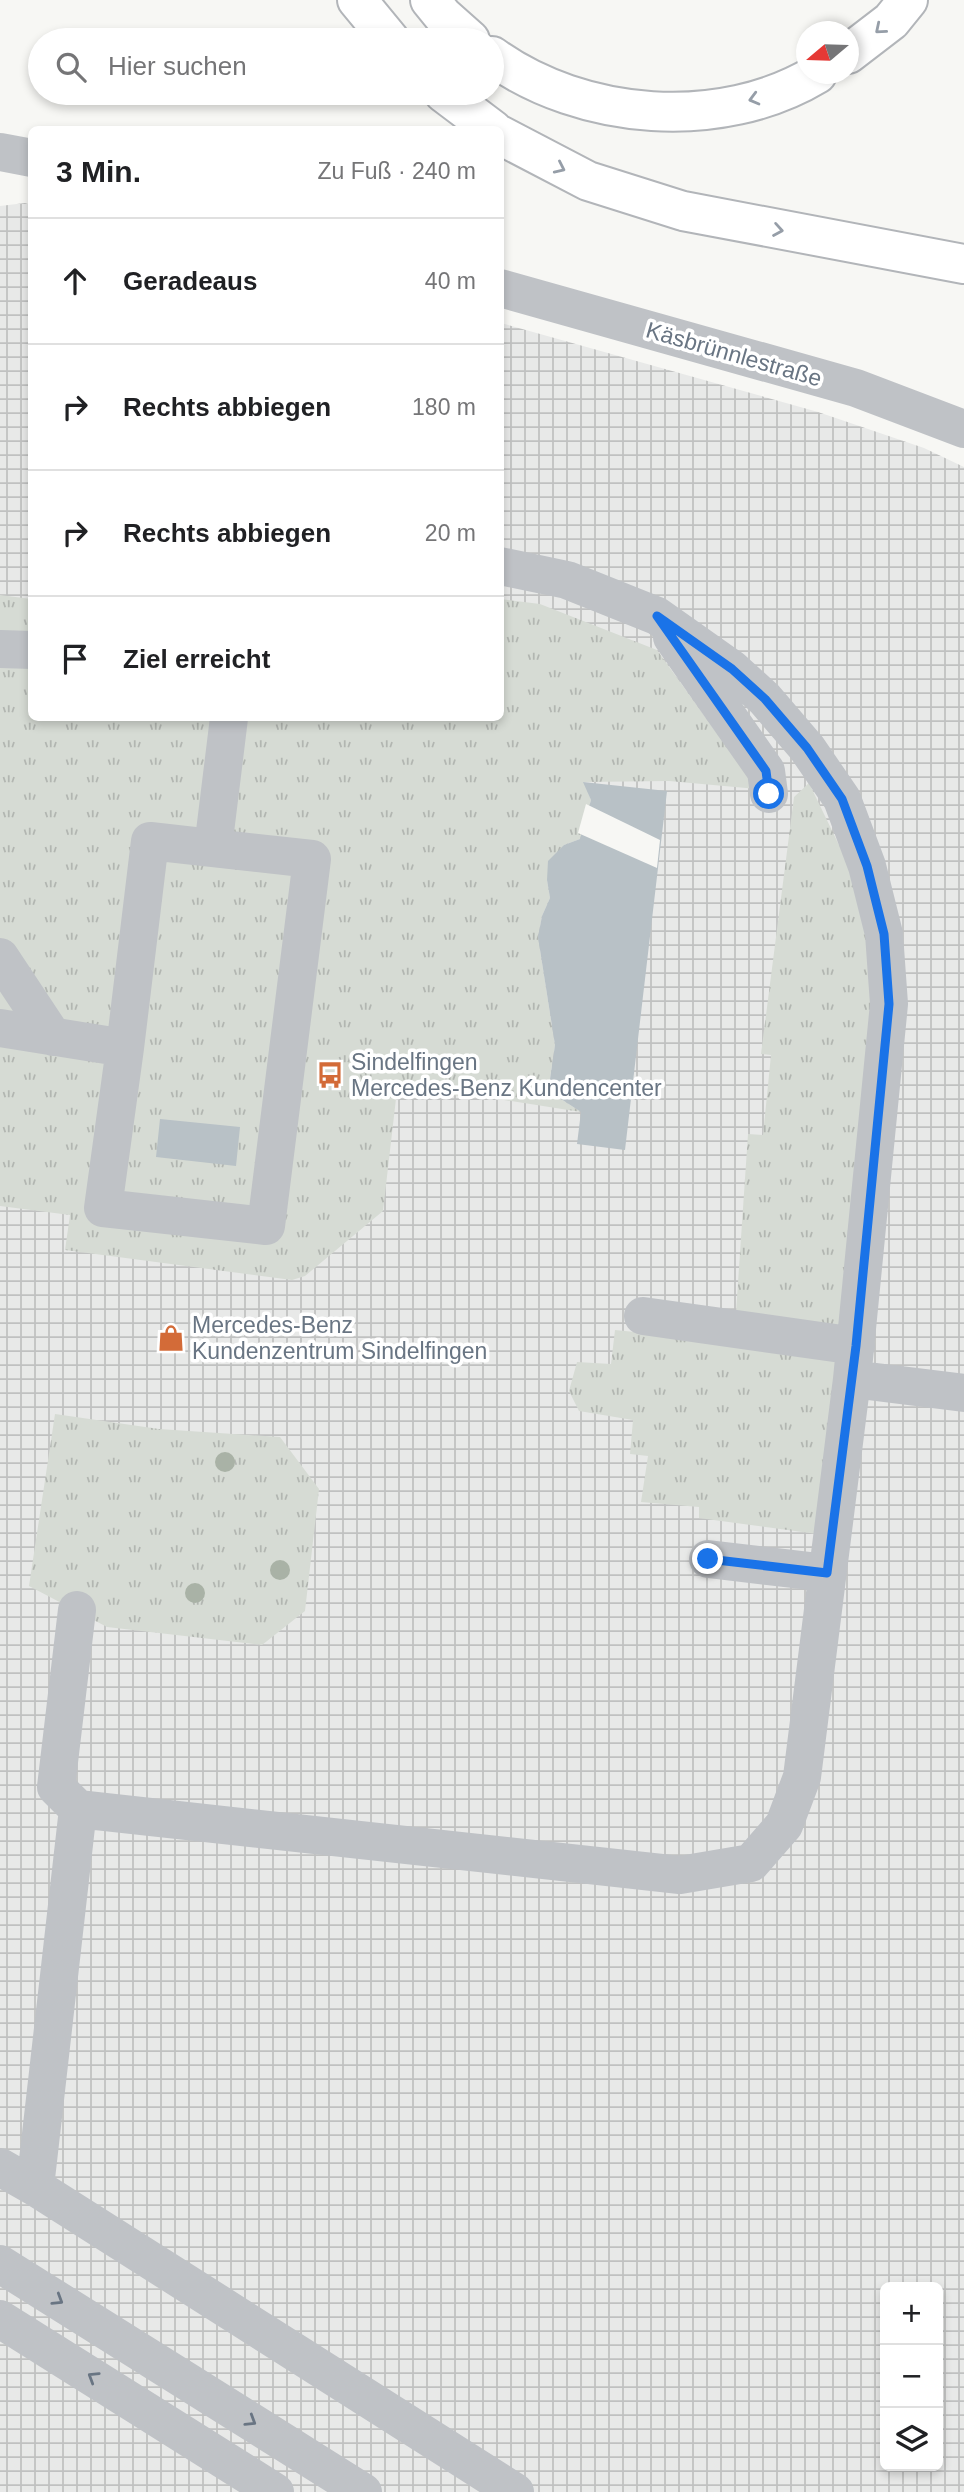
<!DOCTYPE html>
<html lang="de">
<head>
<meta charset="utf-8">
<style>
  :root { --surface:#fff; --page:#f6f6f6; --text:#202124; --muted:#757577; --line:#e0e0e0 }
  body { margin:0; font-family:Helvetica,sans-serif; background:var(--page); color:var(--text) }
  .controls { position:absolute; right:21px; bottom:21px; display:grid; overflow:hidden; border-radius:10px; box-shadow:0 4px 10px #0003 }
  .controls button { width:63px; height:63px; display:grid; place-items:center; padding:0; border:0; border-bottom:2px solid var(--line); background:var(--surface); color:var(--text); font:35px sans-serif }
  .compass { position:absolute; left:796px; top:21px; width:63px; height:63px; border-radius:50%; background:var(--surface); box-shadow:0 4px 10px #0003; rotate:251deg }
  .stop { position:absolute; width:21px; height:21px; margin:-16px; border:5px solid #1a73e8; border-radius:50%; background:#fff }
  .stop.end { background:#1a73e8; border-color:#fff; box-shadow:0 2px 7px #0008 }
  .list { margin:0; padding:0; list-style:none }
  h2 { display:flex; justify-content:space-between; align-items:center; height:91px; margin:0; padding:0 28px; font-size:30px }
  h2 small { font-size:23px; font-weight:400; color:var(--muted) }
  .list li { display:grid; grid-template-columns:46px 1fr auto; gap:21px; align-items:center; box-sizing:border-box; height:126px; padding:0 28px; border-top:2px solid var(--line) }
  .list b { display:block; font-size:26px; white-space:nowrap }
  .list em { font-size:23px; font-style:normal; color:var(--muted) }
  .icon { flex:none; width:38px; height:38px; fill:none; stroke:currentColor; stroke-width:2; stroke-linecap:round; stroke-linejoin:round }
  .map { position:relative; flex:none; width:964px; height:2492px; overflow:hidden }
  .search { position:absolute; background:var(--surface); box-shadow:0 4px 10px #0003; left:28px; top:28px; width:476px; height:77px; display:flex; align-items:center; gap:18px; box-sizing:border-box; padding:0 24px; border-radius:38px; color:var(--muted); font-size:26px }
  .panel { position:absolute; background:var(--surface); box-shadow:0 4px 10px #0003; left:28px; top:126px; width:476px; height:595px; border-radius:10px }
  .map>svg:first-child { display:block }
</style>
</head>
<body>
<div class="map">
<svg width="964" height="2492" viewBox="0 0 964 2492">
  <defs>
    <pattern id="industrial-grid" width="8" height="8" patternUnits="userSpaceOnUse" patternTransform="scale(1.75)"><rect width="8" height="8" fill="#e8e9e8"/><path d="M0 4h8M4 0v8" fill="none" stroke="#c0c1c1"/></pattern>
    <pattern id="grass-tufts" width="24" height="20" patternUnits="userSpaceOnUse" patternTransform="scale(1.75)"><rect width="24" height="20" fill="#d6dbd4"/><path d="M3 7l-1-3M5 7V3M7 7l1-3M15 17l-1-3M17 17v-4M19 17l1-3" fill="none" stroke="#b2b6b1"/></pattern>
  </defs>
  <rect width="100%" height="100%" fill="#f7f7f4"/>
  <path fill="url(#industrial-grid)" fill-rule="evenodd" d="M25,203l6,2 1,513h468l1,-395 317,89 106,36 40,19v2025h-964v-2286zM885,2287h53v179h-53z"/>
  <path fill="url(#grass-tufts)" d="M0,595l31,4 1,119h468l1,-119 39,5 117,46 100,139 -88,-8 -85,1 7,18 -11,39 -16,6 -17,35 3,18 -8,18 -4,21 17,108 -6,40 12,14 20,13 -77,-12 -107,-10 -14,121 -78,65 -13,4 -227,-30 5,-35 -70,-9z
    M809,783l44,91 21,101 -30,330 -27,229 -118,-16v-11l-58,-5 7,-46 -18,-2 3,-34 -54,-9 -10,-20 8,-29 34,2 4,-34 119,12 14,-208 15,1 8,-80 -10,-1 33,-257z
    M55,1414l104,15 121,8 39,52 -14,122 -43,34 -155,-18 -78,-41z"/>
  <path fill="#b8c1c6" d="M583,782l84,9 -42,359 -48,-6 4,-32 -20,-13 -12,-13 6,-41 -17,-108 4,-21 8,-18 -3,-18 1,-19 16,-16 16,-6 11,-39z
    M160,1119l80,8 -4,39 -80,-9z"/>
  <path fill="#f7f7f4" d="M586,804l74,36 -3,28 -79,-35z"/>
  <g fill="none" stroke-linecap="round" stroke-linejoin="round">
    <defs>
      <path id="highway" d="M357,0l33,40
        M430,0l13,16 27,24
        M848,54l43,-33 17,-21
        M492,56c90,65 229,76 325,18
        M444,93l49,37
        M500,135l88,46 95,30 281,53"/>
    </defs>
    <use href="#highway" stroke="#b2b5b9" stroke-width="42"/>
    <path stroke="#bfc2c6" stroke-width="38" d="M0,152l32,6
      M500,288l356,100 108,41
      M672,637l94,134 3,23
      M0,649l32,1
      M150,841l162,18 -46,367 -163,-18 22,-160z
      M213,848l16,-130
      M0,957l53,80
      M0,1028l125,20
      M643,1316l213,30
      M852,1379l112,14
      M708,1559l119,14
      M78,1809l602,66 71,-12 33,-38 18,-48 50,-398 37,-375 -5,-70 -17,-68 -25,-67 -35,-51 -42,-49 -33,-30 -75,-53 -90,-36 -67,-14
      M0,2167l35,20 480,305
      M35,2187l43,-378 -22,-22 21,-177
      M0,2264l363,228
      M0,2319l275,173"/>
    <use href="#highway" stroke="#fff" stroke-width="38"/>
  </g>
  <g fill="#a9b2a6">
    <circle cx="225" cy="1462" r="10"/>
    <circle cx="280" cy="1570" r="10"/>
    <circle cx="195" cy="1593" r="10"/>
  </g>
  <defs><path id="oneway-chevron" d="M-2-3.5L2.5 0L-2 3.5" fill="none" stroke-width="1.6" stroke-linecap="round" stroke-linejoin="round" transform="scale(1.75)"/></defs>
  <g stroke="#969ea8">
    <use href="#oneway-chevron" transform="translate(880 29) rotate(140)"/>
    <use href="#oneway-chevron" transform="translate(754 99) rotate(165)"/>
    <use href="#oneway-chevron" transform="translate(560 168) rotate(25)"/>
    <use href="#oneway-chevron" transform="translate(778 230) rotate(10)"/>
  </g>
  <g stroke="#697583">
    <use href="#oneway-chevron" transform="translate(58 2300) rotate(32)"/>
    <use href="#oneway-chevron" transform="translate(93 2377) rotate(-148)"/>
    <use href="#oneway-chevron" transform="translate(251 2421) rotate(32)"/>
  </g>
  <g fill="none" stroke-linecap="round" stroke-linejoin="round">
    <path stroke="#1a73e8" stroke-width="9" d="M708,1559l119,14 29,-227 33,-342 -5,-70 -17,-68 -25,-67 -35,-51 -42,-49 -33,-30 -75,-53 109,155 3,23"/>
  </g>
  <defs>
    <symbol id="bus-bare" viewBox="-9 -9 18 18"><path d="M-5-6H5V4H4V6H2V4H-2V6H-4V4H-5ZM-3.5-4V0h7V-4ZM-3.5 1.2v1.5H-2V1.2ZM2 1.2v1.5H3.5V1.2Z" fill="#d36b38" stroke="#fff" stroke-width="2.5" paint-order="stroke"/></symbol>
    <symbol id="shop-bare" viewBox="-9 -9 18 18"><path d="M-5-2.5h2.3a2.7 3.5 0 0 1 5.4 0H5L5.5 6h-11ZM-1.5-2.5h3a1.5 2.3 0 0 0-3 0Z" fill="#d36b38" stroke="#fff" stroke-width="2.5" paint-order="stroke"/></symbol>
  </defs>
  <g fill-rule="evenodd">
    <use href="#bus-bare" x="311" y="1056" width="38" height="38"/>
    <use href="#shop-bare" x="152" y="1319" width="38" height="38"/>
  </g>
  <g text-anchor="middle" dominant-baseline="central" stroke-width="7" stroke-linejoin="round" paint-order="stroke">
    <g font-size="23" fill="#697583" stroke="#fff">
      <text transform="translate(734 354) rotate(16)">Käsbrünnlestraße</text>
    </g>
    <g font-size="23" fill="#697583" stroke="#fff" text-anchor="start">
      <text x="351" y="1062">Sindelfingen<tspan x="351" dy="26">Mercedes-Benz Kundencenter</tspan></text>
      <text x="192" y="1325">Mercedes-Benz<tspan x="192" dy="26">Kundenzentrum Sindelfingen</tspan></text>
    </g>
  </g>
</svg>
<div class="controls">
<button>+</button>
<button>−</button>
<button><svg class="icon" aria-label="layers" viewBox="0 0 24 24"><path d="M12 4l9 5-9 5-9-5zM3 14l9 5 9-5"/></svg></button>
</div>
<svg class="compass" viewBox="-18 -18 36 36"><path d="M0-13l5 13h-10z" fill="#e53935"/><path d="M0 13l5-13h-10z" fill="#757577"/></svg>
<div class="stop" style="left:769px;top:794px"></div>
<div class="stop end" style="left:708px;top:1559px"></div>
<div class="search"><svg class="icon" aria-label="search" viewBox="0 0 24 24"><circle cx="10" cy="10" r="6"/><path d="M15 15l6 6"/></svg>Hier suchen</div>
<section class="panel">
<h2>3 Min.<small>Zu Fuß · 240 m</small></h2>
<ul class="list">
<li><svg class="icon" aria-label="ahead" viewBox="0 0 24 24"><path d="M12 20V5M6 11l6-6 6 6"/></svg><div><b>Geradeaus</b></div><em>40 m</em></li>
<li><svg class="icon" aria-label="right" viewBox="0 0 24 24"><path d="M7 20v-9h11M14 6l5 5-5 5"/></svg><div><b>Rechts abbiegen</b></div><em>180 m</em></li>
<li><svg class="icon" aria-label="right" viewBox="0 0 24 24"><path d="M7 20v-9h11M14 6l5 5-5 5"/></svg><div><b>Rechts abbiegen</b></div><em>20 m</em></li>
<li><svg class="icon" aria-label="arrive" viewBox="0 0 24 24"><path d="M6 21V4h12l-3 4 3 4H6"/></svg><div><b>Ziel erreicht</b></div></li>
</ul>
</section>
</div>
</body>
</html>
